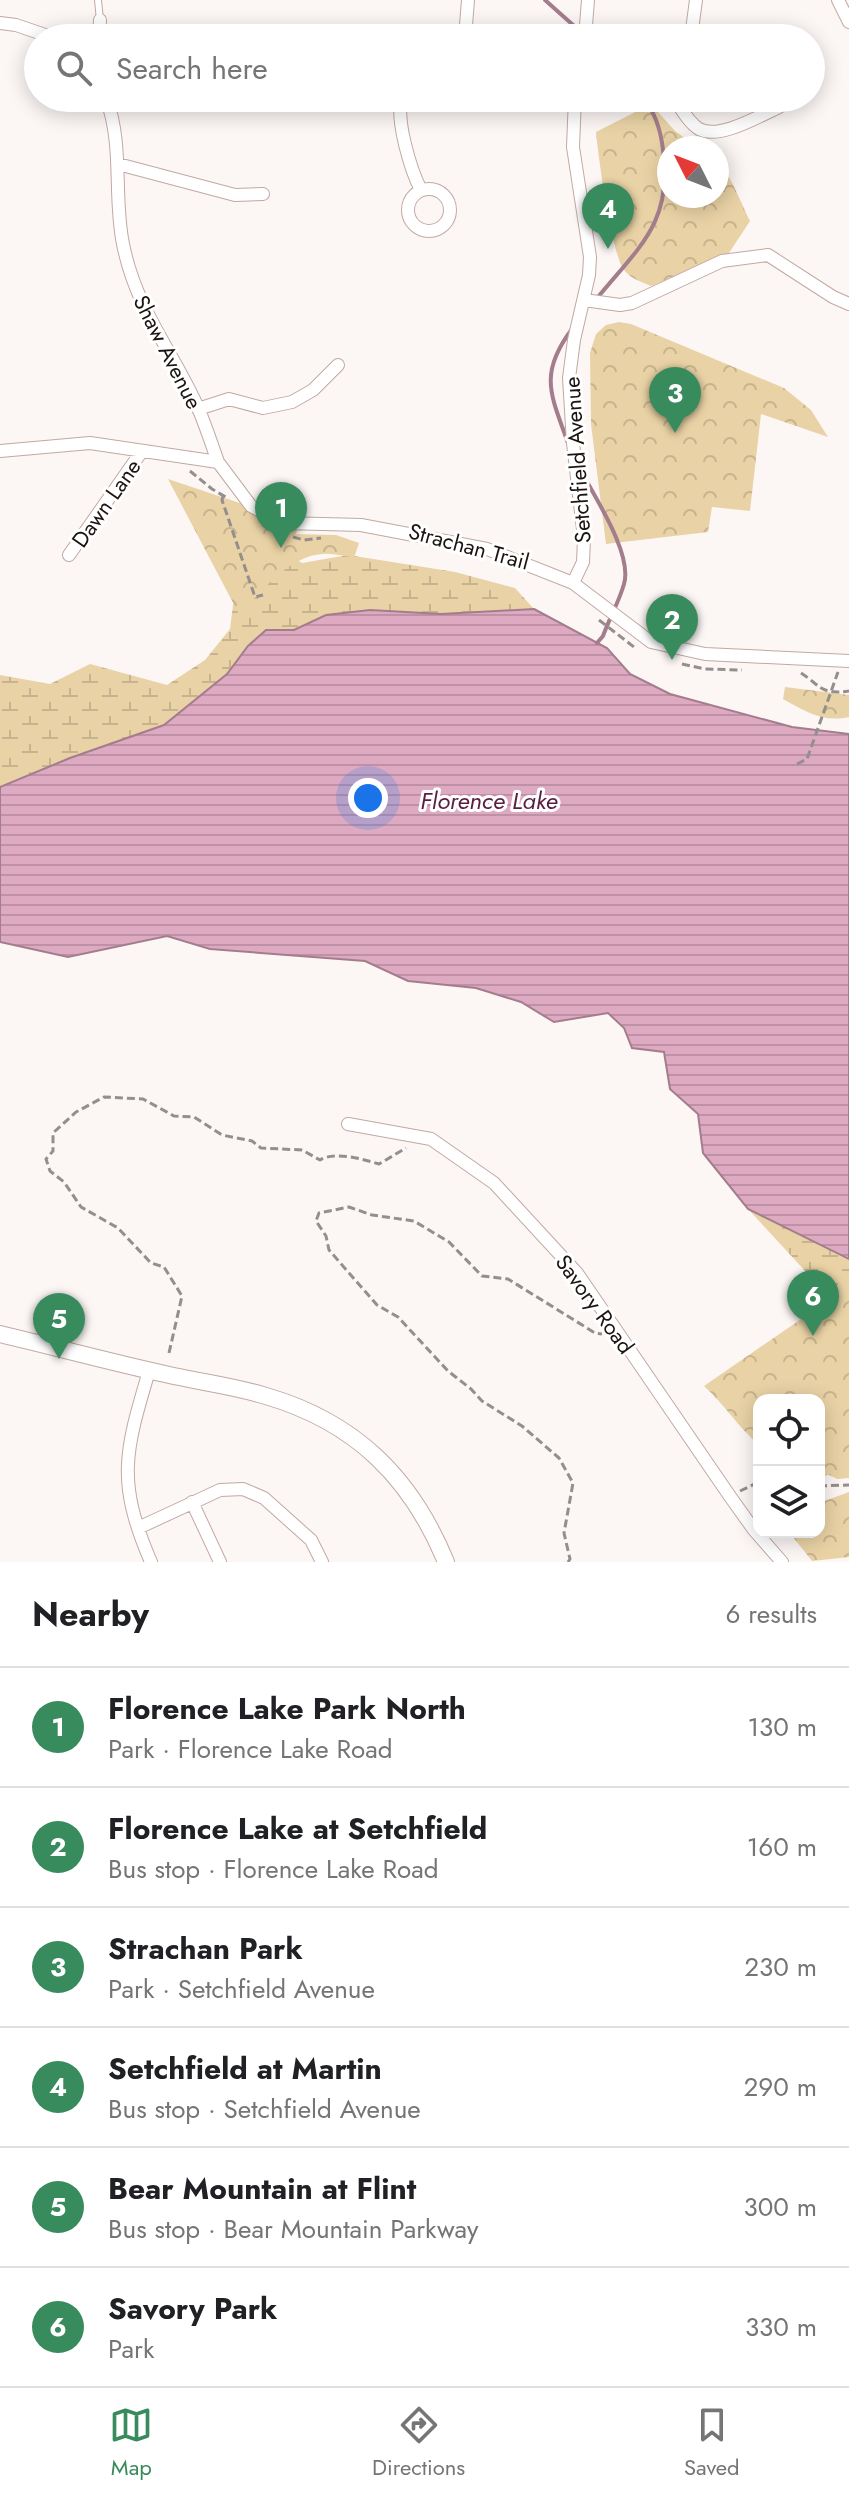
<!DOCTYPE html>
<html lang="en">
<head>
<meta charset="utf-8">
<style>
  :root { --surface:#fff; --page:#f6f6f6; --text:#202124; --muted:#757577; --line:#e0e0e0; --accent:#388b5d }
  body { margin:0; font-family:Jost,sans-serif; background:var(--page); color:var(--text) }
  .controls { position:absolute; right:24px; bottom:24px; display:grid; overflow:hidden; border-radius:16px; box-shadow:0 4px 20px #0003 }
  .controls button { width:72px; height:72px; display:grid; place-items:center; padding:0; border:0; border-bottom:2px solid var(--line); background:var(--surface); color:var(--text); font:40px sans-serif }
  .compass { position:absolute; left:657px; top:136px; width:72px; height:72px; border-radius:50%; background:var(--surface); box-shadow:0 4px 20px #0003; rotate:312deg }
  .you { position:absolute; left:368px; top:798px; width:28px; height:28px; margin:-20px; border:6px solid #fff; border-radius:50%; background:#1a73e8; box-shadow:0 0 0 12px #1a73e833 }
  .badge { display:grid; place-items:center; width:52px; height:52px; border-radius:50%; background:var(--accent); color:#fff; font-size:26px; font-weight:700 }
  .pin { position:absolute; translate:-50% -66px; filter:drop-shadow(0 2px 4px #0008) }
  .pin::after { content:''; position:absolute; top:42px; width:28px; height:24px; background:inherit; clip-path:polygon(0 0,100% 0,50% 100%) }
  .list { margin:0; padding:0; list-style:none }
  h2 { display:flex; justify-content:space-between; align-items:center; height:104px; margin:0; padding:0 32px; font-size:34px }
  h2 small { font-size:26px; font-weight:400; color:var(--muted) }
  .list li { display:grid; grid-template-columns:52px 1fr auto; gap:24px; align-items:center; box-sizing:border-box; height:120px; padding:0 32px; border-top:2px solid var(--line) }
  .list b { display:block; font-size:30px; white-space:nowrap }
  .list p { margin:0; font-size:26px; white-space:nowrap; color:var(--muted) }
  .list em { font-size:26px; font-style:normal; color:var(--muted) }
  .icon { flex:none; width:44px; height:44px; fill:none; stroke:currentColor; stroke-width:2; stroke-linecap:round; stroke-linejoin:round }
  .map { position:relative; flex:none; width:849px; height:1562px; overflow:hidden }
  .search { position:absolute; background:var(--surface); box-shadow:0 4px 20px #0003; left:24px; right:24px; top:24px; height:88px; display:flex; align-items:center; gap:20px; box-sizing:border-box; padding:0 28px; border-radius:44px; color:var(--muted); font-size:30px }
  .sheet { height:824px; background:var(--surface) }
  nav { display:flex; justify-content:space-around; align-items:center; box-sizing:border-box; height:112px; border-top:2px solid var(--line); background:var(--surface); font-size:22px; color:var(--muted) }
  nav a { display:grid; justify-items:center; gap:4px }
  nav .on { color:var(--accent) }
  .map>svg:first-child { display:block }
</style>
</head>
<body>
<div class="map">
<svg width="849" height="1562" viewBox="0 0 849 1562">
  <defs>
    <pattern id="wetland-marsh" width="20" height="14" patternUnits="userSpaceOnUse" patternTransform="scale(2)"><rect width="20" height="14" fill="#e9d2a5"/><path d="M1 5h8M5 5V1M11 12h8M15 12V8" fill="none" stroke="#c7b38d"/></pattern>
    <pattern id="park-crowns" width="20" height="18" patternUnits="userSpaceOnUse" patternTransform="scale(2)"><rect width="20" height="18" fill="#e9d2a5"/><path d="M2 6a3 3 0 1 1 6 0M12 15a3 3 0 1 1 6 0" fill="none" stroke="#c7b38d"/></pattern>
    <pattern id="water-rules" width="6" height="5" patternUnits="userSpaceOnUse" patternTransform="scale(2)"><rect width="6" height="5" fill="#deaac2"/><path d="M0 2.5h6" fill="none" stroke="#be91a6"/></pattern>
  </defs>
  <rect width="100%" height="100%" fill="#fcf7f5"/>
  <path fill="url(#wetland-marsh)" d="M271,543l31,20 46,-8 107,17 60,16 19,21 -93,5 -71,-4 -44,5 -32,15h-28l-18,16 -21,28 -63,51 -94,33 -70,29v-112l50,9 40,-20 77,21 38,-25 25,-31 4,-32z
    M748,1209l101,50v219l-12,1 -18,-9v-70h-60l-16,-14 86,-80 -21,-32z"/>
  <path fill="url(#park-crowns)" d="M651,104l24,27 24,17h-30v48h48v-36c10,7 26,47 33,61l-21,32 -78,33c-9,-4 -20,-7 -27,-16 -12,-15 -26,-114 -28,-138z
    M619,322l12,2 153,64 27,22 17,27 -67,-23 -11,97 -38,-4 -4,25 -102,12 -15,-120 -1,-71 6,-19 10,-9z
    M168,479l131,44 -3,11 40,1 23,8 -5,15c-10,-2 -21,-5 -31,-4 -32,1 -64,38 -83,62z
    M785,687l64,8v22c-26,6 -44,-6 -66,-18z
    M849,1286v181l-26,10 -4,-2v-75h-60v45c-21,-18 -35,-41 -55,-59z
    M849,1492v65l-37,4 -23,-29h30v-29z"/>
  <path fill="url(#water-rules)" stroke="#a47d8d" stroke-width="2" d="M534,609l73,39 23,26 40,20 122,33 57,7v525l-101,-50 -45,-56 -5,-39 -28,-25 -6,-37 -32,-4 -8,-20 -16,-15 -54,9 -33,-20 -45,-14 -68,-7 -43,-20 -155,-12 -43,-13 -99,21 -68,-15v-155l70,-29 94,-33 63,-51 21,-28 18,-16h28l32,-15 44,-5 71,4z"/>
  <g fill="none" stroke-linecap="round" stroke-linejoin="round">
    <path stroke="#a47d8d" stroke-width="4" d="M545,0l37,33
      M598,297c41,-50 75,-75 65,-147 -2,-18 -8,-38 -20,-52
      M568,443c-17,-48 -30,-69 4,-114
      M580,469c14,27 53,85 44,115 -5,18 -15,35 -21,52l-6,7"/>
    <defs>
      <path id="lane" d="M98,0l2,20"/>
      <path id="street" d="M838,0l11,22
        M0,23l16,2 38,13
        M99,38l1,-18
        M465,38l3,-38
        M585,38l3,-38
        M687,38l5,-8 4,-30
        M106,98c18,47 7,98 17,146 13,66 50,107 76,166 7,17 13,35 19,52
        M402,98c-7,21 9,73 19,92
        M674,98c7,10 14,24 25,31 20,11 60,-13 80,-22
        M575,99l17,-1
        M118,164l117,31 28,-1
        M408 210a21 21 0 1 1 42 0a21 21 0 1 1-42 0Z
        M584,300l36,5 12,-2 90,-42 46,-6 65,42 16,7
        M198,409l31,-10 34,9 29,-6 21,-12 25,-25
        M0,451l90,-8 128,19 33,44 33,17 77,2 126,24 86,34 78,59 54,12 144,7
        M69,555l73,-104
        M573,583l10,-21 1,-24 -11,-95 -4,-65 5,-38 15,-65 1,-18 -17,-110 2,-49
        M348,1124l83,15 63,44 83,90 152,222 25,35 28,32
        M149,1371c-24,81 -33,110 2,191
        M192,1502l28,60
        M138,1528l82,-38 23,-1 21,9 47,42 11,22"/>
      <path id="secondary" d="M0,1334c55,13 110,28 165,40 34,8 69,12 101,22 89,26 145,81 180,166"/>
    </defs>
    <use href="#lane" stroke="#c1a9a2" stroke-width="8"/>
    <use href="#street" stroke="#c1a9a2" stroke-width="14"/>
    <use href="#secondary" stroke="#c1a9a2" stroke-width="18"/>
    <path stroke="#948e8c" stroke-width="3" stroke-dasharray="8 4" stroke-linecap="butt" d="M190,471l22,18 17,10
      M223,496l-1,4 33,97 8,-2
      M293,537l11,3 17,-2
      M599,620l35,27
      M682,664l23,5 37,1
      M801,673c20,13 20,22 48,18
      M797,764l10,-5 31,-87
      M169,1353l13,-57 -18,-29 -13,-4 -33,-35 -37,-21 -17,-25 -14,-11 -4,-12 7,-8v-18l23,-21 28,-15 39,2 31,17 20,1 28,18 30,6 9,7 41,2 18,10c14,-9 43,-1 59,4l27,-16
      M819,1486l30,-1
      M740,1491l19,-9
      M568,1562l2,-3 -6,-26 9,-50 -14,-25 -37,-32 -40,-25 -11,-12 -23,-18 -50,-54 -21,-12 -48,-55 -3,-14 -10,-15 3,-8 30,-6 23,8 42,6 35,21 33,34 26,3 87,54 7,1"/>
    <use href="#lane" stroke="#fff" stroke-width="6"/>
    <use href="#street" stroke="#fff" stroke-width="12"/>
    <use href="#secondary" stroke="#fff" stroke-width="16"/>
  </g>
  <g text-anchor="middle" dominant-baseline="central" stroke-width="6" stroke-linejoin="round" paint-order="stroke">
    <g font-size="22" fill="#1c1411" stroke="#fff">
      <text transform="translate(168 352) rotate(63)">Shaw Avenue</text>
      <text transform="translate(577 460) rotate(-94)">Setchfield Avenue</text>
      <text transform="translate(106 503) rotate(-55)">Dawn Lane</text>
      <text transform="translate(469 546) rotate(15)">Strachan Trail</text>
      <text transform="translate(595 1304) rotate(54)">Savory Road</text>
    </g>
    <g font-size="24" font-style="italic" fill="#5a1d3f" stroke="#fff">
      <text x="489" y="800">Florence Lake</text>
    </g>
  </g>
</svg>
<div class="controls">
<button><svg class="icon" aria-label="locate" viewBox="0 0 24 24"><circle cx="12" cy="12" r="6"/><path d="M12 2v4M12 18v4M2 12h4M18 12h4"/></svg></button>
<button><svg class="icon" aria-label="layers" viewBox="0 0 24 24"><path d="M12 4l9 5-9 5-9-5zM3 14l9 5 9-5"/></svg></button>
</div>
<svg class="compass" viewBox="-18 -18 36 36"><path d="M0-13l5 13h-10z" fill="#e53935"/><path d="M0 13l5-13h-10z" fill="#757577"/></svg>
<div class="you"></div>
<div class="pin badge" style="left:281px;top:548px">1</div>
<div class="pin badge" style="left:672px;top:660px">2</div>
<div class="pin badge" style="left:675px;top:433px">3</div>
<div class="pin badge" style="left:608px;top:249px">4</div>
<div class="pin badge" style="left:59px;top:1359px">5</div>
<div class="pin badge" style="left:813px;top:1336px">6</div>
<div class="search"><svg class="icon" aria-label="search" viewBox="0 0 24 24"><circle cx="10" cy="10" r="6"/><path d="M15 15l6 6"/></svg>Search here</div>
</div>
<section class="sheet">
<h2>Nearby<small>6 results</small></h2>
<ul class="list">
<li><span class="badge">1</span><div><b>Florence Lake Park North</b><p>Park · Florence Lake Road</p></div><em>130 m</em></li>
<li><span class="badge">2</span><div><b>Florence Lake at Setchfield</b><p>Bus stop · Florence Lake Road</p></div><em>160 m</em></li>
<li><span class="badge">3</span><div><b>Strachan Park</b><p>Park · Setchfield Avenue</p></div><em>230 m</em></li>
<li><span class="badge">4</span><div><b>Setchfield at Martin</b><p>Bus stop · Setchfield Avenue</p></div><em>290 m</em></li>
<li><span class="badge">5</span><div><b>Bear Mountain at Flint</b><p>Bus stop · Bear Mountain Parkway</p></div><em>300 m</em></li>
<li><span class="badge">6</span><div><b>Savory Park</b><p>Park</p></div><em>330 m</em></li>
</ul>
</section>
<nav>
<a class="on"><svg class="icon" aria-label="map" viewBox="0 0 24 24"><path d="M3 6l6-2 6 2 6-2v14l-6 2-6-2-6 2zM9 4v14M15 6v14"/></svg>Map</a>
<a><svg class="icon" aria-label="directions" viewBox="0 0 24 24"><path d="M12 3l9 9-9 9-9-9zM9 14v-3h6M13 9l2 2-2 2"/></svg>Directions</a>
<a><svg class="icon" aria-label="saved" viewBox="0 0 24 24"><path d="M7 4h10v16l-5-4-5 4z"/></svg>Saved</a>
</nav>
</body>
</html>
